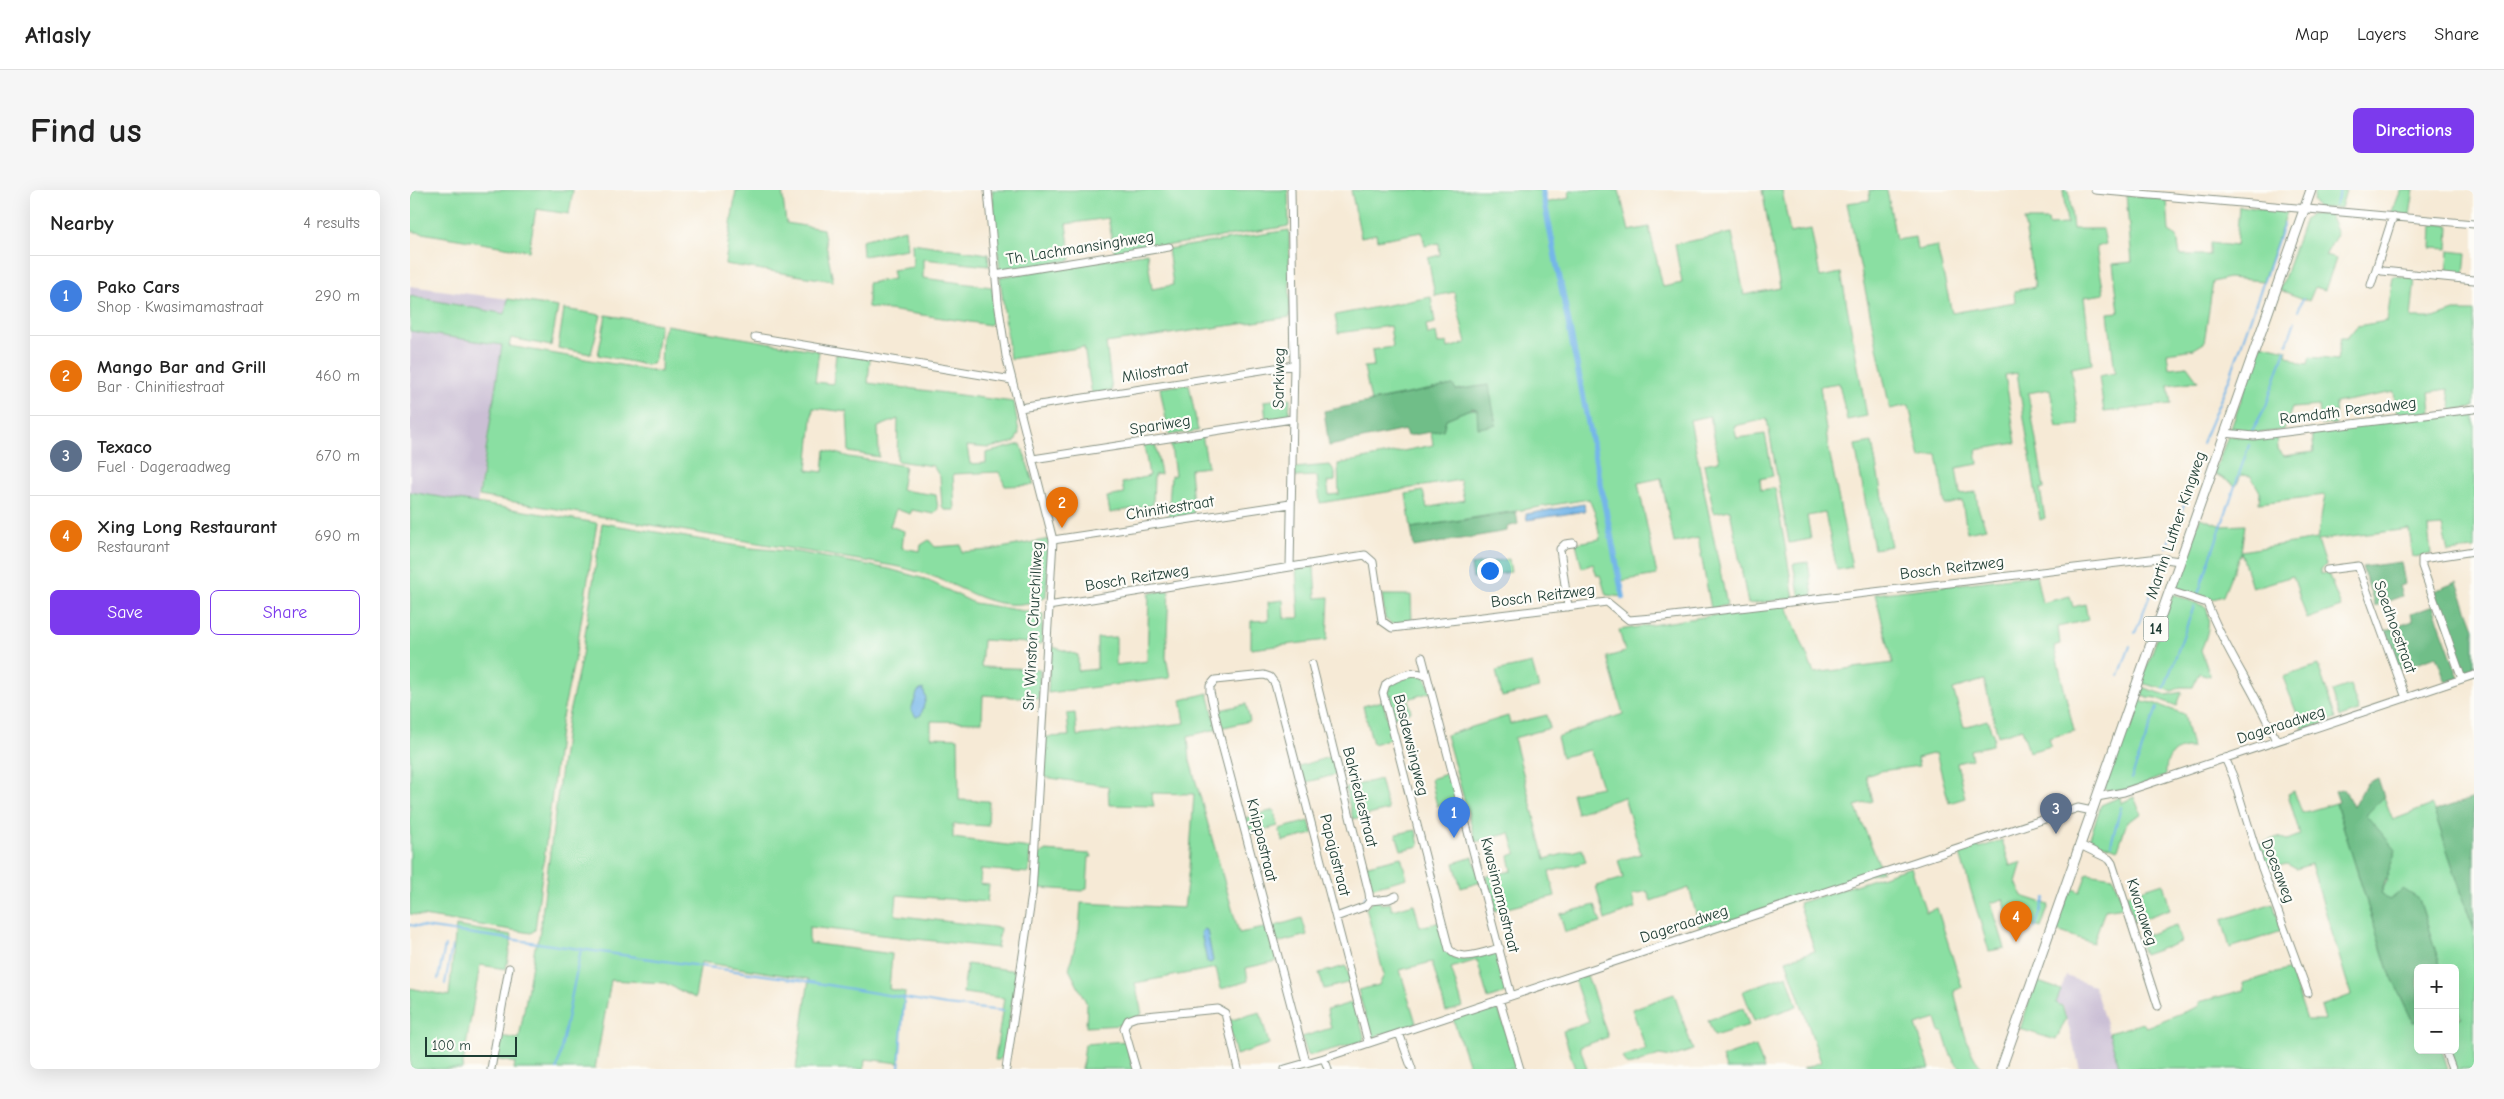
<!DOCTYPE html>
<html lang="en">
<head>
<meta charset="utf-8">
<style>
  :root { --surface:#fff; --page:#f6f6f6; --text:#222; --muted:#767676; --line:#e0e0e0; --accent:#7c3aed }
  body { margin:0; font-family:"Comic Neue",sans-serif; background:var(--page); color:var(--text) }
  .controls { position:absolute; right:15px; bottom:15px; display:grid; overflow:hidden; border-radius:8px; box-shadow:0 5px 20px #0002 }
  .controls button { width:45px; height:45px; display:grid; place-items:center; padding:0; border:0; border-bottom:1px solid var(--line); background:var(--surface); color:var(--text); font:25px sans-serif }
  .scale { position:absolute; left:15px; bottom:12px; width:92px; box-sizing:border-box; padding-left:5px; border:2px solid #1f3d34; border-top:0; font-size:14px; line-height:18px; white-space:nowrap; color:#1f3d34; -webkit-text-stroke:4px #fdfcf7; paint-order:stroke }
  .you { position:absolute; left:1079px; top:380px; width:18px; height:18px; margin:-12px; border:4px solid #fff; border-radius:50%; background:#1a73e8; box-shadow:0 0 0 8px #1a73e833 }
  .badge { display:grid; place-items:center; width:32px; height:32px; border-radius:50%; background:var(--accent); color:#fff; font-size:16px; font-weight:700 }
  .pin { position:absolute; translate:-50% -41px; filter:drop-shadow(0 1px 2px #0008) }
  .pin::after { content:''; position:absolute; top:26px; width:18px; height:15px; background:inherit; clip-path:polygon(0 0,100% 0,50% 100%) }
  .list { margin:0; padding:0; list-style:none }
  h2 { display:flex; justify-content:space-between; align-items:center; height:65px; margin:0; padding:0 20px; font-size:21px }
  h2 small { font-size:16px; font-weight:400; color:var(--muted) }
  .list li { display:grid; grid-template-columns:32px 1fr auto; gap:15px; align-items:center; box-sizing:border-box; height:80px; padding:0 20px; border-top:1px solid var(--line) }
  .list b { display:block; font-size:19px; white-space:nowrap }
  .list p { margin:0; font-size:16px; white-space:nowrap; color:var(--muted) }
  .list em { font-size:16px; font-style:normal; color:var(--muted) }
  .actions { display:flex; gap:10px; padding:15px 20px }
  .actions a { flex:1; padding:11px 0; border:1px solid var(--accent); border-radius:8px; text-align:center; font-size:18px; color:var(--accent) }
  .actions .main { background:var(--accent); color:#fff }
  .map { position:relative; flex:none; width:2064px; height:879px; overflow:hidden; border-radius:8px }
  header { display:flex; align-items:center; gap:30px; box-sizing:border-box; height:70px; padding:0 25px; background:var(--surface); border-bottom:1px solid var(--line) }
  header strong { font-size:24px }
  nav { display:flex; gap:28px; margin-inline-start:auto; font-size:18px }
  .intro { display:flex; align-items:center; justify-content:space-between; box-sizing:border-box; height:120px; padding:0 30px }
  h1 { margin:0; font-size:35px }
  .button { padding:12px 22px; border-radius:8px; background:var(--accent); color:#fff; font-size:18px; font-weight:700 }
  main { display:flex; gap:30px; padding:0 30px }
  aside { flex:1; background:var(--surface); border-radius:8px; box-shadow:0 5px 20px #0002 }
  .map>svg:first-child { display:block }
</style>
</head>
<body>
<header>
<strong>Atlasly</strong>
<nav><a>Map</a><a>Layers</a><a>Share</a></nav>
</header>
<div class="intro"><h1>Find us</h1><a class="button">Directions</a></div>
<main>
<aside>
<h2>Nearby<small>4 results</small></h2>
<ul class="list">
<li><span class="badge" style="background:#3f7fe0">1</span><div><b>Pako Cars</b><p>Shop · Kwasimamastraat</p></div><em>290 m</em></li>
<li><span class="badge" style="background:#e8710a">2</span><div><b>Mango Bar and Grill</b><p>Bar · Chinitiestraat</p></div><em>460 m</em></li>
<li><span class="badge" style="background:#5c6f8a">3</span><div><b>Texaco</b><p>Fuel · Dageraadweg</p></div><em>670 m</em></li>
<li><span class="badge" style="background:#e8710a">4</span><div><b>Xing Long Restaurant</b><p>Restaurant</p></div><em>690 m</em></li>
</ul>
<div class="actions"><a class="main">Save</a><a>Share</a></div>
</aside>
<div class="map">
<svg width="2064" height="879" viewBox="0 0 2064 879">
  <rect width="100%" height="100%" fill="#fdfcf7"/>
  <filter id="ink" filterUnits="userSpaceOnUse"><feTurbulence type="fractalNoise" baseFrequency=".02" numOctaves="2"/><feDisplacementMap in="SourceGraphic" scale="10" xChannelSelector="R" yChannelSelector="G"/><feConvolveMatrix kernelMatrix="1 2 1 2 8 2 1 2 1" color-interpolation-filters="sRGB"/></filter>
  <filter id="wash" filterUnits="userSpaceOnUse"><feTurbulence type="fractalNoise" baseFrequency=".0096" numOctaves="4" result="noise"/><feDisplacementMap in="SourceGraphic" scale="20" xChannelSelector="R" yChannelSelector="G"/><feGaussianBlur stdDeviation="1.12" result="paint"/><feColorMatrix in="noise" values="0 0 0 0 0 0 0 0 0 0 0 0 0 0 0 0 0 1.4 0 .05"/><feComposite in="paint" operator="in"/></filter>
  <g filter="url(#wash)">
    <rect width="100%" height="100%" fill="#f6ead6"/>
    <path fill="#cbbfd5" d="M0,96l98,13 -3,15 -95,-18z
      M0,141l92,14 -25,158 -67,-10z
      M1656,786l28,10 26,83h-40l-17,-63 -7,-3z"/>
    <path fill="#8adfa2" stroke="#548e6b" d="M3,0h160l-4,24 -33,-5 -7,42 -119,-20v-27z
      M326,0h46l4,33 37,6 10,52 -108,-17z
      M582,0h296l1,36 -174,28 -7,-36 -42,6 5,36 -71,12z
      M941,0h191l3,13 25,-5 -1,-8h50l10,41 20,-4 14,60 19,-4 -7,-39 57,-11 12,62 36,-7 -18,-98h20l8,43 21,-4 9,48 21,-4 26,143 -20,4 -8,-37 -19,3 8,59 24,122 -15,3 -12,-57 -18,3 4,23 -22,4 -22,-124 -33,7 3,12 28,-4 8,42 -13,3 1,11 14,-2 19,110 -46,6 -18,-94 -16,3 -10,-49 15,-3 -9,-45 -20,4 37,185 -16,4 -13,-71 -24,5 -13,-65 -23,5 19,92 -37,6 3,16 -17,-2 -6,-20 -3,1 -4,-12 -11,4 -6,-25 24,-4 -4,-23 -7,-17 -178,29 -5,-34 17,-3 4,17 37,-8 -4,-20 -140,23 -3,-27 -22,1 -1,-9 36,-3 5,7v9l-8,1 2,13 10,-1 -1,-30 95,-19 -2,-13 12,-2 3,-11c30,-12 25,-16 50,6l-8,-40 -32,5 -3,-5 -82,16 -7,-34 10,-1 -2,-16 21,-3 -3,-21 -52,7 -3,-18 96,-18 4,26 -9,2 2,10 8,-2 2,11 9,-2 1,6 18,-5 -12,-51 -19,4 -7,-38 12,-3 -1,-12 -14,3 -3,-14 -45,8 -1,-6 -15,3z
      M1459,0h18l9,50 19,-3 2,13 20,-4 15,67 63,-11 -1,-11 21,-4 -11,-67h24l1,5 18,-1 -4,-34 6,1 4,38h30l3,15 -10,3 8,47 -20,3 8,67 -21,4 8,57 -22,2 -7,-38 -22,4 16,95 -4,1 5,29 -5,2 -23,-147 -12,2 11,68 -40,7 2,14 -22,4 4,26 16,-2 2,16 8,20 -19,4 -5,-31 -17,4 -8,-51 -17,4 -11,-53 -19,4 -43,-206 23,-3z
      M1905,0h31l-5,18h-23l-5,-8z
      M1991,0h13l-4,25 -19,-1z
      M1716,5l41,4 2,32 8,5 3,19h30v-12l26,3 3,-40 48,6 -24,69 -35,-3 -15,4 -9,61 -10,6 -27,4 2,15 18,-2 11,15 -30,4 3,19 -67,8 -5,-36 16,-3 -7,-60 11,-1 -6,-48 19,-2z
      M1910,24l9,1 8,19 -12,22 11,3 -11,31 -10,-3 -6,14 -29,-11 25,-71 4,-4z
      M2022,34l17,1 -1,24 -17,-1z
      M495,39l2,20 -44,7 -1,-16z
      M879,40l1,87 -184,26 6,48 -20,3 -8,-47 -74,12 -10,-82 147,-24 5,36 21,-4 -5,-36z
      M502,53l76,11 1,12 -66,-7v19l69,9c1,12 7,29 -2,38l-122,-18v-24l26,-4 -2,-9 21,-3z
      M2039,61l17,2 -2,22 -17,-2z
      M1983,86l22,1 -4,41h23l20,-7h20v96l-22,3 -4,-21 -19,3 2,20 -34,4 -3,-24 -59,11 1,21 -15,1 -2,-19 -27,2 -8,22 -25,3 -29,-2 31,-87 26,6 -1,5 15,8 7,1 2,-7 27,3 4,-22h6l10,-12 30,-5z
      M0,106l95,18 3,-15 50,8 -7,39 -40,-8 -2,8 152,26 1,-36 4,-11 153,26 -4,31 18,2 3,-30 34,4 -2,25 146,19 5,31 -4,9 -26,6 -22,-2 3,18 16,-1v-10l35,-9 13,41 -29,1 -6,-14 -46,2 2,36h-10l-3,-4 -2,-29 -7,-11 -36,-5 1,-42 -20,8 1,30 -30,-5 -2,-40 -34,-4 -6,62 16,2 2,-22 24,7 56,9 -4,24 35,5 2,14 -4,5 -22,-4 -2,4 -14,-5 -6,17 14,5 -2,17 18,3 1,-6 8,-5 6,7 26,-2 1,7 28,-2 60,-11 -4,58c-41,19 -71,-3 -109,-19 -11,-5 -25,-7 -37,-11l-421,-71 23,-151 -92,-14z
      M154,119l37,6 -10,39 -33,-6z
      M196,125l54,9 -5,35 -3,5 -5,1 -49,-10z
      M779,194l9,47 -29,4 -9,-47z
      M880,208l-1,19 -23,3 -2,-19z
      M2064,221v138l-26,3 -6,-26 -14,1 3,27 -18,3 -4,-28 -91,11 8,25 -6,5v4l8,-1 13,34 -34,12 -14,-43 -41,12 -11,-36 -18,44 -16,5 -33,-12 26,-71 23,8 22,-1 -4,26 76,-12 8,-44 -66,8 1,-11 -9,-16 -10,-1 -5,11 -22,-13 14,-37 25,2 24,-3 1,14 6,7 30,-4 -2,-21z
      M792,245l6,32 -18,2 4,48 -26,2 3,-43 4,-1 -5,-35z
      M1462,252l19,104 -17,3 -19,-104z
      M745,253l6,31 -7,1 -1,30 -43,8 -3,-16 17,-3 -2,-11 27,-7 -5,-32z
      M0,302l187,31 -21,130 -15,69 -26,208 -4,3 -121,-19z
      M192,333l149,25 46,4 92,17 36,10 49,24 69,11 -1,30 -59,-4 -2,27 59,2 -1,30 -56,-4 -1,27 -51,-1v16l27,1 1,62 30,1 -1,25 -35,-2v14l77,10 -1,25 -48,-4 -1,15 9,1 -2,17 -90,-7 -2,20 105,13 -3,20 -188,-21v16l83,11 -3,35 16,3 -6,71 -34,-4 -1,10h-68l13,-90 -108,-17 -6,36 -30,-15 -54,-3 -16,89h-81l1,-6 -20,-4 4,-23 20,3 16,-92 4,-10 28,-215 15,-67z
      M1099,369l2,13 -38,6 -2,-13z
      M1398,372l5,35 -13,1 -7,-34z
      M904,377l2,31 13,-1 -2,43 -76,9v-28l18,-1 -1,-18 15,-2 1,18h15l-3,-49z
      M1626,385l6,28 28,-7 3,11 12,-3 3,16 -30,7 2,17 -6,2 20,85 -25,7 2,8 -22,6 -7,-23 -24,7 -14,-56 -31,9 11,38 23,-7 7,17 -2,8 -22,5 2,9 -15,4 8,35 -16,5 -13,-50 -19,5 2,8 -39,5 -14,5 7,25 -18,5 27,65 -181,61 -12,-44 -38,13 -4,-10 -15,4 3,13 -30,12 -9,-34 27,-8 -5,-18 23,-6 -17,-57 -47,16 -5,-20 30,-6 -12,-37 -28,7 -5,-20 66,-23 -16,-57 18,-5 -6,-22 167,-26 28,69 79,-10 -18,-69z
      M759,400l-3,67 4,21 -122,15 2,-47 28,9v16l19,-2v-31l19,-1v28l31,-4 2,-68z
      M1763,404l33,13c5,16 2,27 -5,43l9,26 -11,-3 -6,14h-13l-7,4 -32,-8z
      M972,405h29l1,28 -20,1 -7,-5z
      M1122,473l7,25 -37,9 -6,-26z
      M1908,475l18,54 -33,11 -20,-53z
      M1002,485l13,1 6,16 -23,7 3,13 -22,6 -4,-30 3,-3z
      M1940,495l9,26 -19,6 -8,-26z
      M1731,497l26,8 15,-3 -5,14 -21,-8 -18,-2z
      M798,503l9,36 -29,7 2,25 49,172 30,-6 8,34 -31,7 2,13 -27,8 -5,-21 -81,15 7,31 -20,11 -36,2 1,-23 -18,-35 10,-39 2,-27 103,5 5,-41 5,-73 -43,-1 3,13 -45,-1 -1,-19 -65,-9 1,-40 25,-1 -2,-22 8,-1 2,23 108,-13 -4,-23z
      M1726,510l17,3 31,11 8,34c-18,-1 -27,9 -26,27 -14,5 -49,23 -62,13z
      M973,511l9,37 -19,6 -10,-38z
      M836,514l4,17 -30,7 -4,-17z
      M1137,525l3,13 -36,10 31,121 37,-10 4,13 -37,10 6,24 -60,15 -9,-35 26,-5 -3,-15 7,-3 -6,-20 -34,9 -30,-107 62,-19 2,8z
      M923,566l5,18 -34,9 -5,-17z
      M1042,582l7,27 -22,7 -6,-27z
      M970,589l8,31 -35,9 -8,-31z
      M1884,601l8,22 34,-10 51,164 26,55 5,-1v29h24l6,19h-328l-11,-36 34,-10 3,4 53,-21v-4l45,-12 -1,-7 47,-14 17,51h18l-4,-14 30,-11 -40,-131 -15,5 -9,-5 -22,5 -8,-24 21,-8 9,3 13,-5 -12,-41z
      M1710,607l1,6 13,-6 7,17 -14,8 -9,27 -29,-9 12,-35z
      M1974,607l9,23 39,-15 42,125v139h-19l-6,-19h6v-30l6,-2 -6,-16v-34h-14l-22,-69 -29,1 -9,-7 6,-12 -21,-66z
      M864,620l4,16 -29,8 -4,-16z
      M899,631l4,13 -30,7 -4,-12z
      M1006,640l3,16 -18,4 -5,-16z
      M1592,650l8,26 12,-4 -6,20 6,14 27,9 -8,23 -32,-10 -6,-19 -12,4 14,45 -16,3 -30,-100 18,-6 2,3z
      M634,661l47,3 1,3h-3l-2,31 -4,3 -43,-3 -1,-33z
      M991,667l6,21 -37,10 -6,-22z
      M1063,667l8,25 -20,6 -7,-25z
      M1501,677l15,45 11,-4 25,79 -8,4c5,18 13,69 31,78 -6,0 -15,0 -20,0 -14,-3 -18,-26 -22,-37h-3l-4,-13 -20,6 14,44h-128l19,-7 -35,-102 29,-9 -16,-48z
      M1677,683l26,4 11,30 -19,3 -12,33 -39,-13 17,-42 9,4z
      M1753,693l7,26 -36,13 -8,-27z
      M963,711h6l2,3 9,-1 2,7 22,-6 6,23 20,-5c6,26 4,44 37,34 7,-1 13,-4 20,-3l10,36 -2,4 -17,6 -11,-39 -26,8 12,39 -17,5 -14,-50 -32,8 16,53 -42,14 -3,-1 -13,-46 21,-5 5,-10 -18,-67z
      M1863,713l9,28 -52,17 -8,-28z
      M1185,715l6,18 -36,9 -5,-18z
      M892,728l5,17 -30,8 -5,-16z
      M1766,735l5,17 -37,13 -6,-17z
      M46,736l56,9 -6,34 -26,-4 -18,104h-52v-81l39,8z
      M557,774l50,7 -13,84 -5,5h-4l9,-62 -41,-5z
      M936,776l5,16 -27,7 -5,-16z
      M1177,785l21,62 -28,10 7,22h-12l-12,-38 26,-9 -15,-43z
      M1377,785l10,31 -43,15 -11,-30z
      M1626,791l25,9 -5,13 6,3 4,13 -10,21 -36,-11z
      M1264,804l19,56 -21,7 -13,-2 -27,10 -6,-1 -4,-7 24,-8 -14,-40z
      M944,812l10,34 -1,5 -55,15 -6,-19 29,-9 -4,-18z
      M1079,817h6l4,4 19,58h-48l-17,-50z
      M1333,818l6,17 -35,11 -6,-16z
      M850,822l9,32 -33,11 -8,-34z
      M716,851l7,28h-51l3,-25z
      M1346,856l8,23h-38l-4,-12z"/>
    <path fill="#6fbe88" stroke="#477e5e" d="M1043,195l3,5 33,-5 7,40 -18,3 -1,-19 -5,-1 -26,11 -3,11 -36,6 -2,-6 -76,16 -5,-35z
      M1106,322l2,12 -11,3v4l-93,16 -3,-19z
      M1991,372l4,22 -6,2 3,10 -27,10 -13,-39z
      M2047,392l17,46v45l-10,3 -30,-85z
      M2023,416l26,72 -13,4 -10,-26 -38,14 -14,-39 29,-10 -2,-7z
      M1968,588l6,19 -18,18 30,35 -15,43 9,7 13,-11 16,10 22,69h-23v53l-5,1 -26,-55 -51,-164 3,-1 -4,-11 9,-3 9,19 14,-24z
      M2064,608v132l-40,-119z"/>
    <path fill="#74b6e9" stroke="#4a7a8e" d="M1174,314l1,7 -58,9 -1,-6z
      M513,499l3,9 -5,17 -5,2 -5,-7 7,-19z
      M794,739l3,1 6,31 -2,2 -4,-1 -6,-29z"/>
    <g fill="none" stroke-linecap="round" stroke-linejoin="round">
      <path stroke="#74b6e9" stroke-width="2" d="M1925,15l6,-15
        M1888,121l5,-13
        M1877,154l8,-23
        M1842,241l14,-25 19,-56
        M1792,253l28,-66 54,-154
        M1756,358l19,-46
        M1788,404l51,-149
        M1725,443l26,-66
        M1709,486l11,-30
        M1754,499l30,-83
        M1721,589l26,-71
        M1701,654l10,-37
        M930,721l20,-6 6,-9
        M0,735l389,55 147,25 58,6
        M1625,738l10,-30
        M28,789l7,-33
        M35,794l7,-38
        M147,879l24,-120
        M489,879l5,-70"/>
      <path stroke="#74b6e9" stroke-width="6" d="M1132,0l81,407"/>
    </g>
  </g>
  <g filter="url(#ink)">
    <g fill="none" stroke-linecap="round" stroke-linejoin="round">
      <defs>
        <path id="minor" d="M578,0l10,112 8,54 47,184 -21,354 -26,175
          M1685,0l379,34
          M1967,79l5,2 92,9
          M585,85l174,-28
          M1961,95l22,-69
          M345,147l257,43
          M610,218l274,-43
          M1815,243l29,3 220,-27
          M623,269l259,-40
          M643,350l237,-36
          M880,377l4,-202 -3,-175
          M1917,380l31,-4 48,132
          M1760,401l37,12c18,48 50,90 69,138
          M638,416l317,-51 8,7 9,59 10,7 215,-26 22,18 35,-3 495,-59 20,3
          M1158,417l-8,-58 5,-5 8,-1
          M1012,467l89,338
          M902,474l57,229 1,8 -4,5 -30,11
          M1017,487c-11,-9 -31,0 -41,7l-3,9 66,256c11,14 35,3 51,-1
          M2052,489l-40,-113v-7l52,-8
          M1815,568l8,18 26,84 49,133
          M1687,607l27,-5 350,-117
          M1670,655l29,14 3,4 46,143
          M960,711l19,-2 7,-3
          M1089,809l21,70
          M989,843l13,36
          M2035,860l7,19
          M914,868l4,11
          M896,872l-84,-317 -12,-53v-6l5,-6 49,-5 6,2 5,7 93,358
          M81,879l18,-101
          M726,879l-12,-41 4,-8 8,-3 82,-8 7,4 13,56
          M875,879l39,-11 754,-250 14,3"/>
        <path id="major" d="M1591,879l310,-879"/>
      </defs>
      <use href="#minor" stroke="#8a9485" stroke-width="9"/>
      <use href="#major" stroke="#8a9485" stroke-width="11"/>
      <use href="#minor" stroke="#fff" stroke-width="7"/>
      <use href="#major" stroke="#fff" stroke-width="9"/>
    </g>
  </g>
  <g text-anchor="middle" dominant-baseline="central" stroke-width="4.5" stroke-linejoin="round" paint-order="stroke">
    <rect fill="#fdfcf7" stroke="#62766e" stroke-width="1" x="1733.5" y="426.5" width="25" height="25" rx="4"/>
    <g font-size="15" font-weight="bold" fill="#1f3d34">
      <text x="1746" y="439">14</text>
    </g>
    <g font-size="16" fill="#1f3d34" stroke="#fdfcf7">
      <text transform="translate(670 58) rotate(-9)">Th. Lachmansinghweg</text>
      <text transform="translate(745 182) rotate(-9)">Milostraat</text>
      <text transform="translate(869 188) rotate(-89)">Sarkiweg</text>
      <text transform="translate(1938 221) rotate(-7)">Ramdath Persadweg</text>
      <text transform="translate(750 235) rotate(-9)">Spariweg</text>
      <text transform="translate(760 318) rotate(-9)">Chinitiestraat</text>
      <text transform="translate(1766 335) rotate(-71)">Martin Luther Kingweg</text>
      <text transform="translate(1542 378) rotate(-7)">Bosch Reitzweg</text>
      <text transform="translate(727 388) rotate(-9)">Bosch Reitzweg</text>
      <text transform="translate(1133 406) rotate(-7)">Bosch Reitzweg</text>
      <text transform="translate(623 436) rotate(-87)">Sir Winston Churchillweg</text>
      <text transform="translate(1985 437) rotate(70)">Soedhoestraat</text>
      <text transform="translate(1871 535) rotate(-18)">Dageraadweg</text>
      <text transform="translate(1001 555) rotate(76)">Basdewsingweg</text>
      <text transform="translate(950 607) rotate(76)">Bakriediestraat</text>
      <text transform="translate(852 650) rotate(76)">Knippastraat</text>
      <text transform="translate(925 665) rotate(76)">Papajastraat</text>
      <text transform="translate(1868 681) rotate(69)">Doesaweg</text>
      <text transform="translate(1090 705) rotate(76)">Kwasimamastraat</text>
      <text transform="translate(1732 722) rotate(72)">Kwanaweg</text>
      <text transform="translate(1274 734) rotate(-18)">Dageraadweg</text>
    </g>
  </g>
</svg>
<div class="controls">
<button>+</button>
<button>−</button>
</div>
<div class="scale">100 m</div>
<div class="you"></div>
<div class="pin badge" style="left:1044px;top:648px;background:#3f7fe0">1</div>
<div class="pin badge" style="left:652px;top:338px;background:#e8710a">2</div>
<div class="pin badge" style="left:1646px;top:644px;background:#5c6f8a">3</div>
<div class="pin badge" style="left:1606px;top:752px;background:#e8710a">4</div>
</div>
</main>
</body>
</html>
